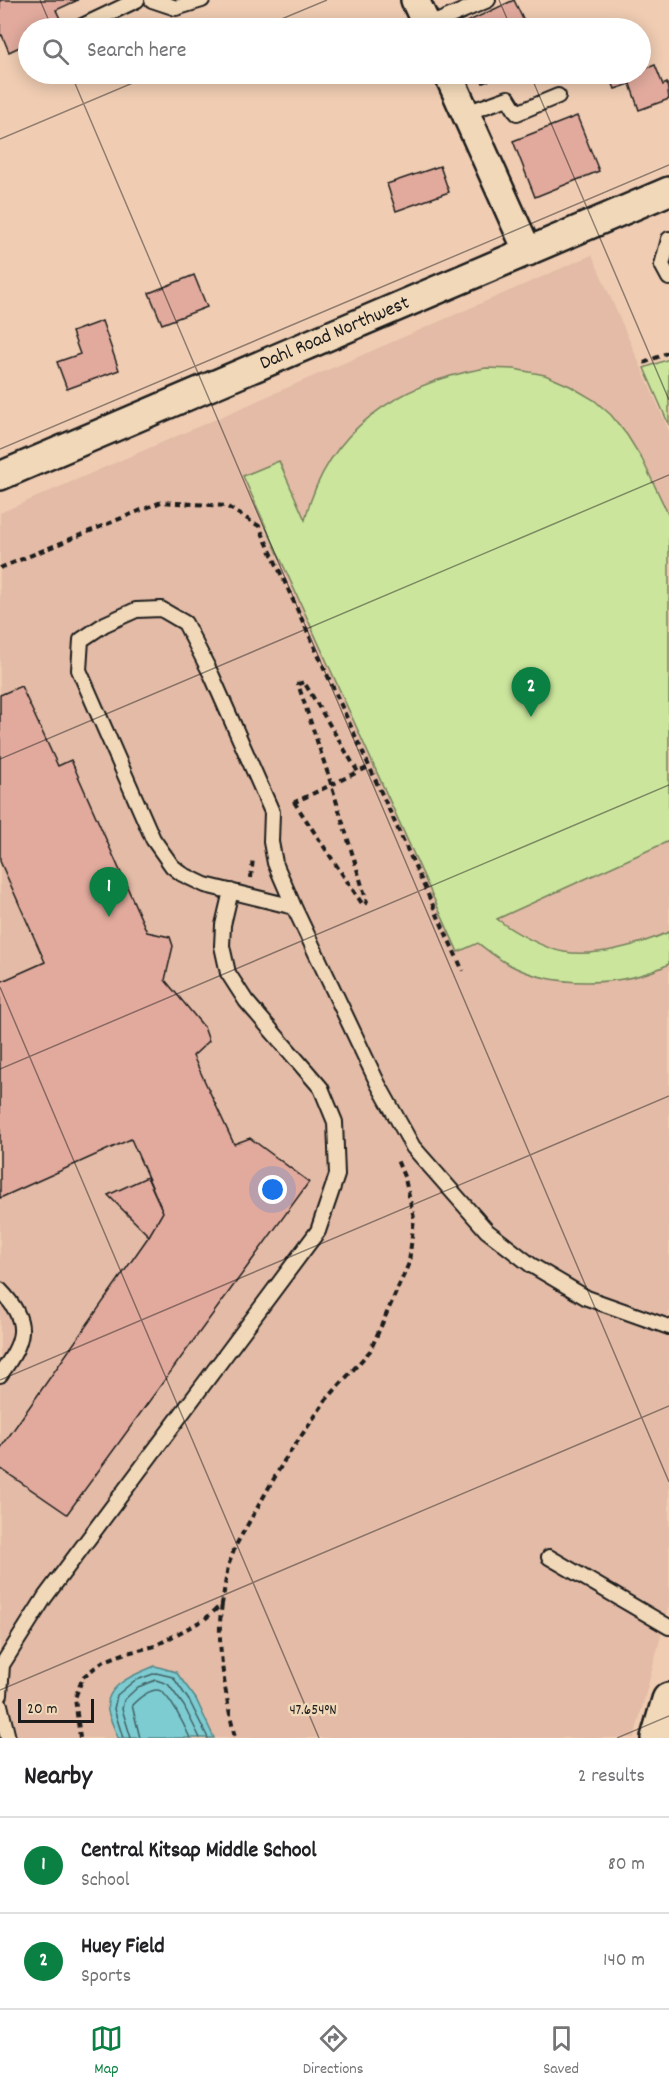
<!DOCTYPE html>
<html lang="en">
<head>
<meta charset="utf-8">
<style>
  :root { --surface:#fff; --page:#f6f6f6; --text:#202124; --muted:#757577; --line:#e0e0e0; --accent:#0b8043 }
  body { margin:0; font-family:Dekko,sans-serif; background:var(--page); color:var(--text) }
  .scale { position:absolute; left:18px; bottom:15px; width:76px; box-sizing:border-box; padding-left:6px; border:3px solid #1c1c1c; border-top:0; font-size:16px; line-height:21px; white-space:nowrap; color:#1c1c1c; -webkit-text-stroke:4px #f1d8b9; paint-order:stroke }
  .you { position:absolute; left:273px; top:1190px; width:21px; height:21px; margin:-15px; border:4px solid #fff; border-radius:50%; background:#1a73e8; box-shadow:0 0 0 9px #1a73e833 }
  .badge { display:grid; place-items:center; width:39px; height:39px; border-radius:50%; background:var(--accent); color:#fff; font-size:20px; font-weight:700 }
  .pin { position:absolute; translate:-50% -50px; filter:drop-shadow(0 2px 3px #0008) }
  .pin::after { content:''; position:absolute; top:32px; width:21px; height:18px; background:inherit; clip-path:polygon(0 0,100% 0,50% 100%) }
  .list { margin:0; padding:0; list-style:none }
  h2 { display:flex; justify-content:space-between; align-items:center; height:78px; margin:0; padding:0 24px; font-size:26px }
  h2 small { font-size:20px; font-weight:400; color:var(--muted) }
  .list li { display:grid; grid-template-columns:39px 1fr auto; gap:18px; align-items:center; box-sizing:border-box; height:96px; padding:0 24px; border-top:2px solid var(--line) }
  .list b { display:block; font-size:22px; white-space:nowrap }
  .list p { margin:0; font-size:20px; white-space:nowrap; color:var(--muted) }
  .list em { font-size:20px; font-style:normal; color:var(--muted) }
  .icon { flex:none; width:33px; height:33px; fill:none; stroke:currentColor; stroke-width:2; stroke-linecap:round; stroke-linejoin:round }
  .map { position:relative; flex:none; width:669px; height:1738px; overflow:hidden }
  .search { position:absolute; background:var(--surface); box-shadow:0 3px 15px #0003; left:18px; right:18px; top:18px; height:66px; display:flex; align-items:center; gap:15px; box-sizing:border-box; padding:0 21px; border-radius:33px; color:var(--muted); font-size:22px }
  .sheet { height:270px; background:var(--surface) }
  nav { display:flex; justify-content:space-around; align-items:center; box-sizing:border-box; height:84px; border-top:2px solid var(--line); background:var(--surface); font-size:16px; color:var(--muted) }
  nav a { display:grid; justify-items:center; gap:3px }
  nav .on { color:var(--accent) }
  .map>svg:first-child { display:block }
</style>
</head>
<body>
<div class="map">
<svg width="669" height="1738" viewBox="0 0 669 1738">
  <rect width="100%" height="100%" fill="#efccb2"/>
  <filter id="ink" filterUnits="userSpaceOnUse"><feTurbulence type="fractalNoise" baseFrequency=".0167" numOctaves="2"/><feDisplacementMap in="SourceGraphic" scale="12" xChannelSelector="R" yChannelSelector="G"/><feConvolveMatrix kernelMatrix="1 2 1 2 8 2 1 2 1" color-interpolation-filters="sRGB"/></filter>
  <g filter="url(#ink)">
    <path fill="#e3bba6" d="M592,255l77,176v1174l-35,133h-634v-1225z"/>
    <path fill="#cbe59c" stroke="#74805c" stroke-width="1.5" d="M669,359v66l-25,-57z
      M486,368l28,1 31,6 25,11 24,14 17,15 16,20 15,24 27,57v325l-172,78c15,12 48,30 67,33 33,5 75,-7 105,-20v32c-45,23 -116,25 -161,0 -11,-6 -21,-14 -30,-21l-20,9 -215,-476 36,-15 26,59c22,-90 93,-137 181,-152z"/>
    <path fill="#7bccd2" stroke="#558689" stroke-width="1.5" d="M155,1666l21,6 20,27 18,39h-96c-3,-9 -8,-18 -10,-27 -5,-26 28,-37 47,-45z"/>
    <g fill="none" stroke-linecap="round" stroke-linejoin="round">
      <path stroke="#426265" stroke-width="1.5" d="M123,1738l-9,-29 3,-14 17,-14 22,-8 17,4 17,25 18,36
        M131,1738l-9,-29 2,-9 14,-13 18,-7 12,4 16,22 16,32
        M140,1738l-8,-33c6,-6 16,-15 25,-15 11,0 29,39 33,48"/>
    </g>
    <path fill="#e1aa9d" stroke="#1c1c1c" stroke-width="1.5" d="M0,0h78l-22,10 8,17 -36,1v15l-19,9 -7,-17 -2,1z
      M514,0l13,28h-68l-1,-2z
      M640,52l7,16 8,-3 8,20 4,-2 2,16 -30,11 -9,-26 -15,5 -6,-15h31z
      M479,74h26l-22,9z
      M577,116l22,55 -64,26 -22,-56z
      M440,166l9,26 -53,19 -9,-27z
      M194,275l13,32 -45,17 -13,-31z
      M102,321l17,49 -52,19 -10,-27 23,-8 -8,-22z
      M21,686l37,80 13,-6 76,172 23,5 3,9 -8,34 39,47 5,14 -16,15 41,88 16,-6 59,44 -242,332 -67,-46v-19l149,-213 14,-24 -32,-73 -131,59v-216l45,-20 -45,-101v-166z
      M147,1177l16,35 -14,24 -41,-41z"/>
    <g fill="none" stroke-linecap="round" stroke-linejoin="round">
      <defs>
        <path id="lane" d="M152,0l24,8 26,-8
          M427,26l61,-26
          M78,28l59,-28
          M466,113l42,-15 9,15 41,-17
          M669,239l-7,26 7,13
          M294,907l-89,-22 -23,-11 -10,-8 -19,-27 -74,-169 2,-30 24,-16 31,-14 25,-1 24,14 27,53 60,136 -1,30 4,21 19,44 84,177 35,63 74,84 44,34 56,33 82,29
          M0,1290c32,33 24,51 0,85
          M549,1557l120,70
          M0,1695l2,-30 43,-68 273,-366 19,-56 -2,-53 -14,-34 -75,-87 -18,-28 -6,-27 1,-21 8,-34
          M0,1705l8,33"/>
        <path id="street" d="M415,0l13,28
          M448,74l80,178
          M0,476l669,-285"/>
        <path id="secondary" d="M658,1738l11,-38"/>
      </defs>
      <use href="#lane" stroke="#1c1c1c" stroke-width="18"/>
      <use href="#street" stroke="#1c1c1c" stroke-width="32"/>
      <use href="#secondary" stroke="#1c1c1c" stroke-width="38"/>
      <path stroke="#1c1c1c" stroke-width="4" stroke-dasharray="6 4.5" stroke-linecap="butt" d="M644,363l25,-11
        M0,568l161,-66 65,4 33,20 204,445
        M294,802l69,103 4,-3 -39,-128 -30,-90 6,-2 54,90 11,-5
        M293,803l65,-31
        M251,878l2,-20
        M222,1605c-7,36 5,97 13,133
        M80,1738l-5,-40 8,-21 19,-15 21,-8 32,-8 50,-27 17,-15 6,-38 8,-21 48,-84 42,-61 44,-49 39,-88 5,-45 -9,-39 -8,-19"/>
      <use href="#lane" stroke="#f1d8b9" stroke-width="14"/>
      <use href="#street" stroke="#f1d8b9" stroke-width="27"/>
      <use href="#secondary" stroke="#f1d8b9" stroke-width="33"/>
    </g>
  </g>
  <path fill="none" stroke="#1c1c1c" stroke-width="1.5" stroke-opacity="0.45" d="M40,0l12,28M499,0l12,28M260,28l67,-28M71,74l598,1408M530,74l139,326M0,139l154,-65M0,449l669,-284M0,759l669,-284M0,987l319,751M0,1069l669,-284M0,1380l669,-284M0,1690l669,-284M617,1738l52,-22"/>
  <g text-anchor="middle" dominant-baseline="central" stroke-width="5" stroke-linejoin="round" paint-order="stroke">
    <g font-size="20" fill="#1c1c1c" stroke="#f1d8b9">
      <text transform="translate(335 334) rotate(-23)">Dahl Road Northwest</text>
    </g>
  </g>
  <g font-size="15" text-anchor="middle" fill="#1c1c1c" stroke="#f1d8b9" stroke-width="5" stroke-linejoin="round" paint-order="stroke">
    <text x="313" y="1714">47.654°N</text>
  </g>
</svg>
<div class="scale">20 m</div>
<div class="you"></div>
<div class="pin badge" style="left:109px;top:917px">1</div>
<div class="pin badge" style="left:531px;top:717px">2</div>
<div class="search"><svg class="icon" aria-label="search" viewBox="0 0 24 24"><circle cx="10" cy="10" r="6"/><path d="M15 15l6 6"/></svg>Search here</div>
</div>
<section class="sheet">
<h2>Nearby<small>2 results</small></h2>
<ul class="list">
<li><span class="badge">1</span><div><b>Central Kitsap Middle School</b><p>School</p></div><em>80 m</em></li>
<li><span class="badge">2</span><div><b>Huey Field</b><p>Sports</p></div><em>140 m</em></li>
</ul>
</section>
<nav>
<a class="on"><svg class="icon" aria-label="map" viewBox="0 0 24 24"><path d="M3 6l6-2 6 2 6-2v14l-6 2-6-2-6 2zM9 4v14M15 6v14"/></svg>Map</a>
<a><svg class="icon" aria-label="directions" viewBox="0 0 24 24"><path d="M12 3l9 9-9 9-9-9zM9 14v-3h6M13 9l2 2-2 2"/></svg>Directions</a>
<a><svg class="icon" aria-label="saved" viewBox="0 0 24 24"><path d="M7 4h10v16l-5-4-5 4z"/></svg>Saved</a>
</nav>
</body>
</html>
